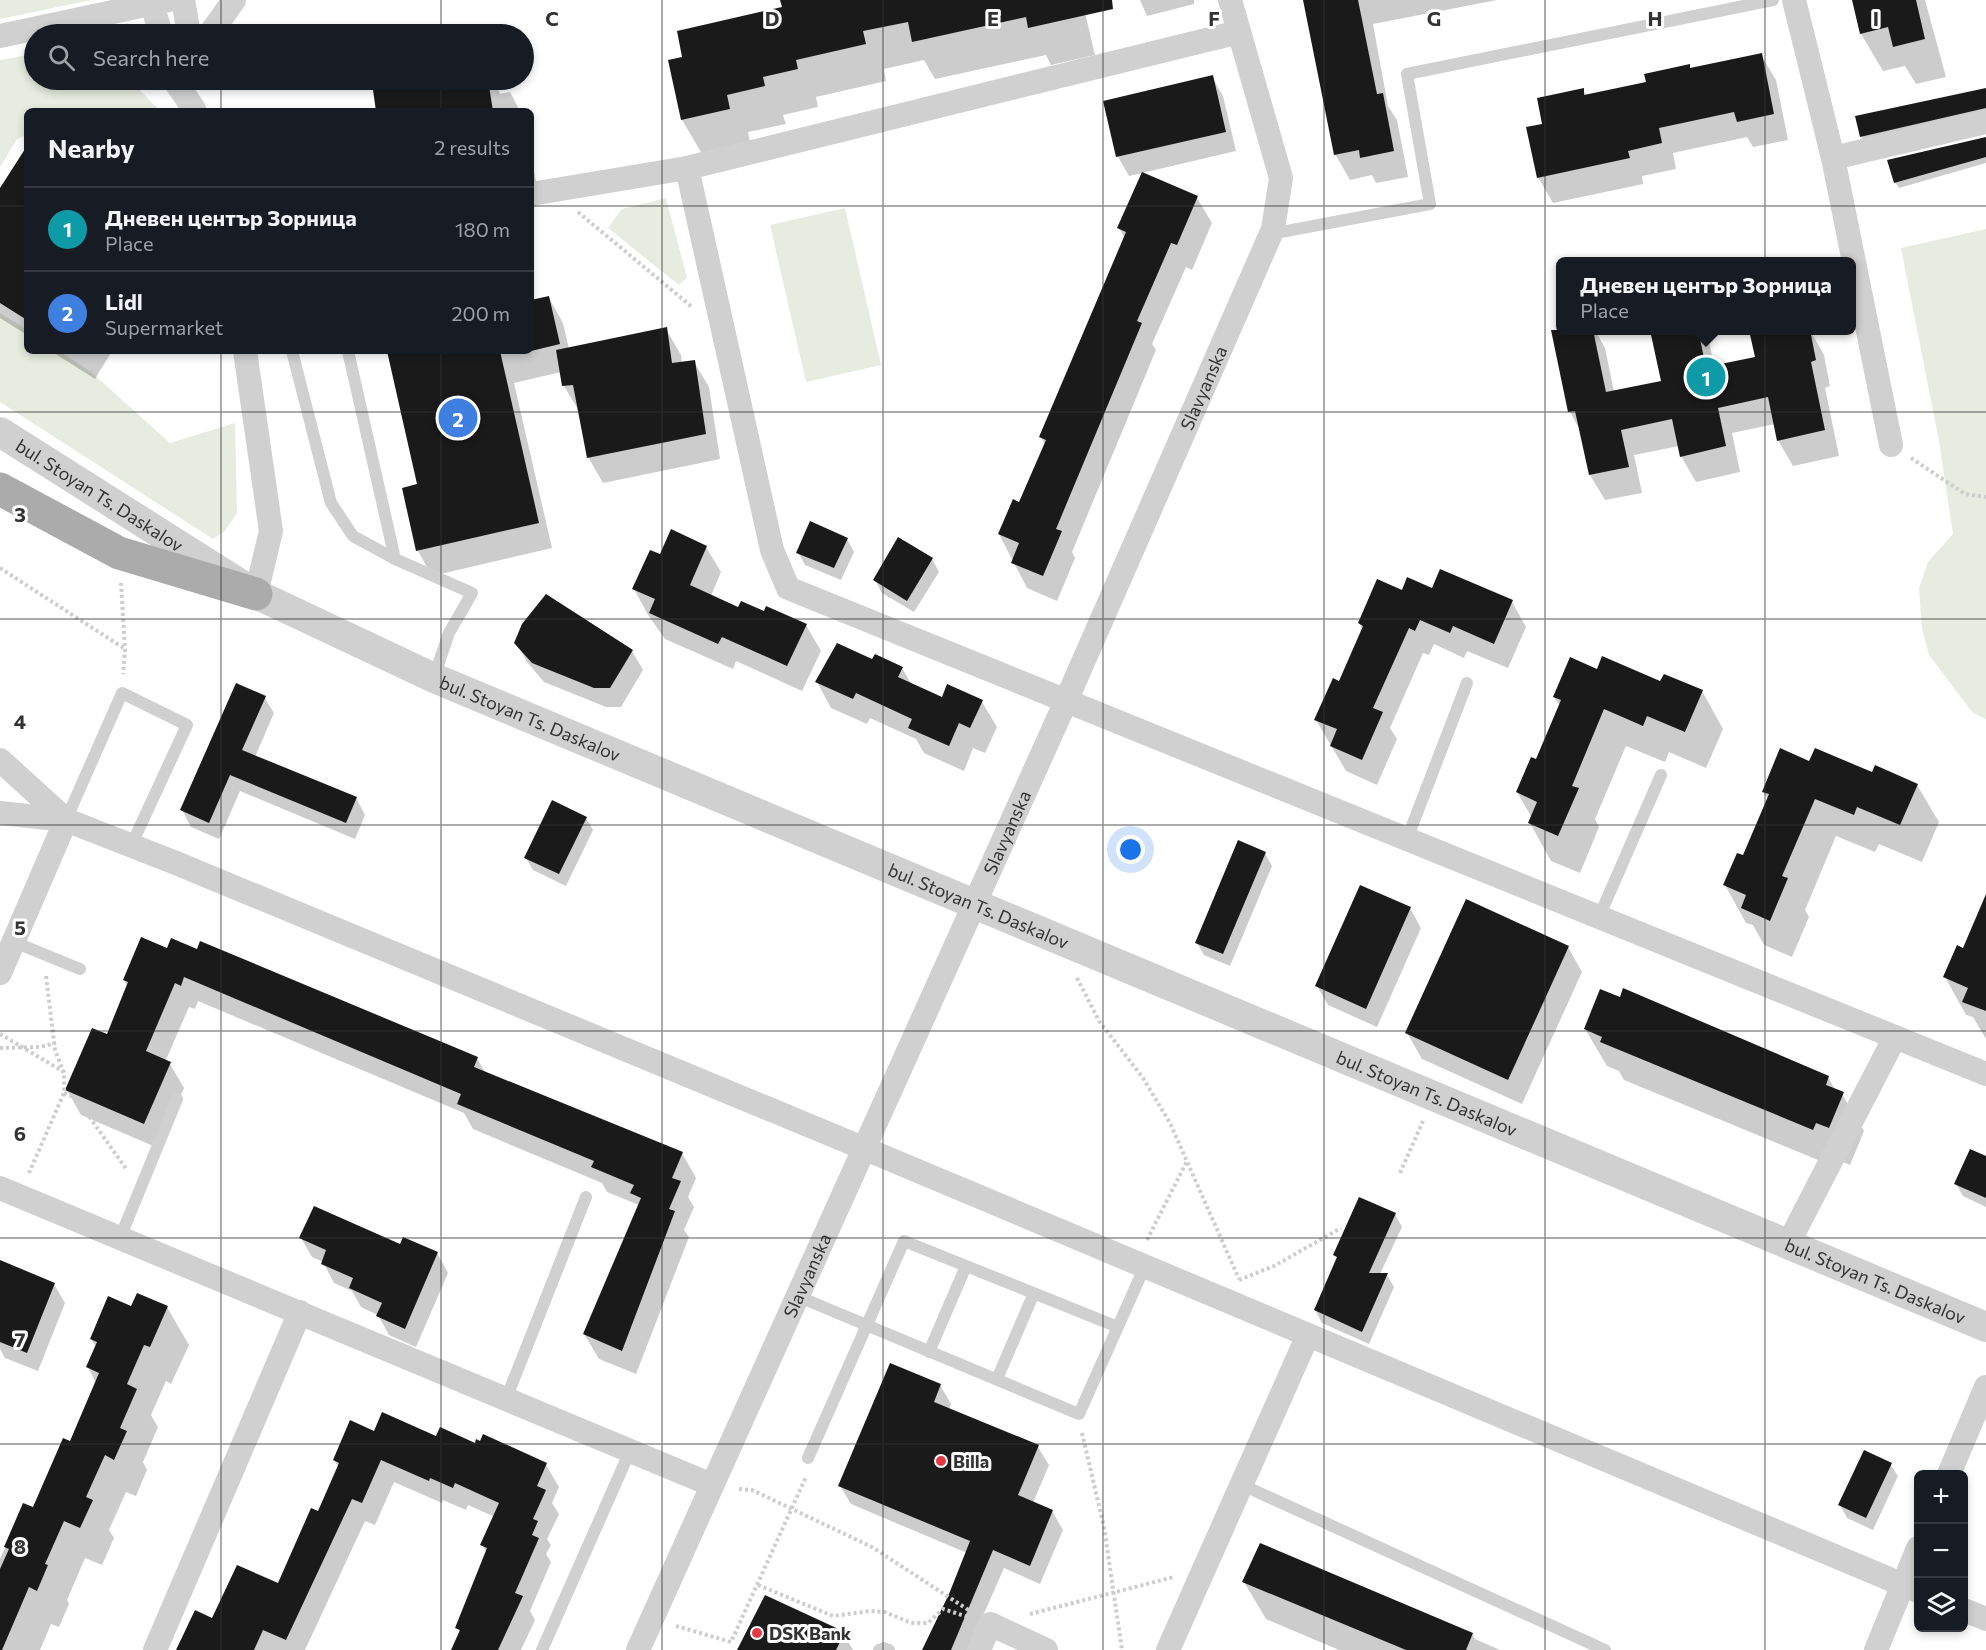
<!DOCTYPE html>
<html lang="en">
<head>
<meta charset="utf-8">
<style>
  :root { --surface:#171b24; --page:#20242c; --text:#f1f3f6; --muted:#9ea1a6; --line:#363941; --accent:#e63946 }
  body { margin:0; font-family:Commissioner,sans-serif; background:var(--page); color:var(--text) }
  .controls { position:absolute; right:18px; bottom:18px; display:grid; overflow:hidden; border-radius:9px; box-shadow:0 3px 9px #0003 }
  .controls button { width:54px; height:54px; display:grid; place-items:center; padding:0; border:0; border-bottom:2px solid var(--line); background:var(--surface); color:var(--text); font:30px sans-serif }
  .you { position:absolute; left:1131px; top:850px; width:21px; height:21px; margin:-15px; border:4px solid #fff; border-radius:50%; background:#1a73e8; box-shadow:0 0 0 9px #1a73e833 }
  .badge { display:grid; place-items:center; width:39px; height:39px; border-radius:50%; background:var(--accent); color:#fff; font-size:20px; font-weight:700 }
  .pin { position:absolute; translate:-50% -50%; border:3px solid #fff; box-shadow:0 2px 6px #0006 }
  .popup { position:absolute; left:1556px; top:257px; width:300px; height:78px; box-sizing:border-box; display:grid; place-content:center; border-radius:9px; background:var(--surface); filter:drop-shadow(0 2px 4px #0005); font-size:20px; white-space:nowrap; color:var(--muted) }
  .popup b { font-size:22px; color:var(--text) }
  .popup::after { content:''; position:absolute; left:50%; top:100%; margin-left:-12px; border:12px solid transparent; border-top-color:var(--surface) }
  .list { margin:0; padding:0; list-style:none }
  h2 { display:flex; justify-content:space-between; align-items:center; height:78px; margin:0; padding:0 24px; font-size:26px }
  h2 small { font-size:20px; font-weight:400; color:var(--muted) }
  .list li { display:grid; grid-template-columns:39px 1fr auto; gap:18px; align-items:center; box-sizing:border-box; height:84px; padding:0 24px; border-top:2px solid var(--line) }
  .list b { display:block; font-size:22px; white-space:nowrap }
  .list p { margin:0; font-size:20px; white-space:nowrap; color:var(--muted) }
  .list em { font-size:20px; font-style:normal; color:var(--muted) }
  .icon { flex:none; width:33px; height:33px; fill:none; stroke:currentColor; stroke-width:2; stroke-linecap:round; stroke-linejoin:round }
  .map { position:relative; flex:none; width:1986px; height:1650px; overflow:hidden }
  .search { position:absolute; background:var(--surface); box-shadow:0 3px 9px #0003; left:24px; top:24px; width:510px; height:66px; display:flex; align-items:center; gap:15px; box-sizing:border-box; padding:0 21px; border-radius:33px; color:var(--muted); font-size:22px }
  .panel { position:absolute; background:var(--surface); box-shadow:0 3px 9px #0003; left:24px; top:108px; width:510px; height:246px; border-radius:9px }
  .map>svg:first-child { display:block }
</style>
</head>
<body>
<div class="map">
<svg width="1986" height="1650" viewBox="0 0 1986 1650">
  <rect width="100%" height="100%" fill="#fff"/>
  <path fill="#e6ecdf" d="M0,0h91l-91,19z
    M34,54v26h96l30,31h-133v24l-10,4 -17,28v-107z
    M666,198l21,80 -8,7 -71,-57 14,-19z
    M845,208l36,157 -75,17 -36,-157z
    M1986,229v490l-13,-6 -44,-58 -7,-26 -3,-41 9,-26 25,-28 -14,-93 -38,-193z
    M0,313l27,17v21h32l32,21 79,71 65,-20 2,90 -12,18 -12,8 -213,-137z"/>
  <path fill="#0003" d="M792,0h290l13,55 -44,10 -5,-10 -111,24 -11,-19 -40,9 2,12 -70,16 2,10 -35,8 3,9 -38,8 3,15 -47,10 -22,-37 2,-62 100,-50z
    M1140,0h54v4l-47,12z
    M1304,0h193l-124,24 15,82 9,14 11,57 -32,6 -4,-8 -22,5 -15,-26z
    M1853,0h72l21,77 -30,7 -11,-18 -22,5 -22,-37z
    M1761,55l15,25 12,60 -35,7 -6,-10 -74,16 3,16 -34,7 1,8 -90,19 -15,-26 6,-52 39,-35 4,6z
    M1212,77l11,19 13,55 -107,25 -11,-19 -13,-55z
    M405,80h90l5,14 10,-2 10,19h-142l28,-24z
    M1986,90v24l-121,28 -4,-5z
    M1986,138v25l-87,25 -4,-6z
    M27,154v181l-27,-17v-128z
    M531,155l7,38 -7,1z
    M1197,198l15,25 -20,47 -6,-3 -34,77 4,6 -84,202 3,6 -18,43 -30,-13 -28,-54 21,-30 25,-59 -4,-8 84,-198 -6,-11z
    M549,298l14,25 6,26 97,-20 15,26 1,8 12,-1 15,25 11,72 -117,24 -15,-26 -9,-46 -15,-25 -3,-14 -47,11 38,165 -120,28 -14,-25 -14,-62 15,-4 -30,-134h142v-49z
    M1560,329l35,1 10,18 9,44 48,-10 -10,-52h55l7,37 42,-9 54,-28 14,25 6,31 -5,2 14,68 -46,10 -15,-26 -3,-16 -43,9 8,39 -44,10 -15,-26 -2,-10 -45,9 8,38 -37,7 -15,-25 -9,-43 -11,-20 -17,-81z
    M51,351h61l-17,28z
    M847,539l7,13 -13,28 -36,-15 -7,-13z
    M706,547l15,25 -10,24 28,13 26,4 41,12 15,26 -19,40 -66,-30 -3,8 -68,-30 -17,-24 -14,-26 27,-33z
    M932,559l7,13 -25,40 -32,-19 -7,-13z
    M1433,590l79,12 14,25 -18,41 -41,-17 -3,7 -30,-14 -5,11 -6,-2 -33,75 7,11 -20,46 -31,-14 -30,-51 24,-37 23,-53 -4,-7 44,-31z
    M546,596l86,55 11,19 -22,37h-15l-62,-25 -17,-20 -11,-20z
    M873,661l29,7 10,17 30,14 6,-13 34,16 15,25 -12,26 -12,-5 -9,23 -40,-18 -8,-14 -46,-21 -3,6 -36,-16 -14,-26z
    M1598,671l104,20 21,38 -17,39 -37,-16 -4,10 -39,-16 -31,73 4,8 -19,46 -29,-12 -21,-38 2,-5 -15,-26 20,-31 23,-55 -6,-9z
    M264,697l10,16 -19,44 101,41 9,17 -10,24 -115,-48 -21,48 -28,-12 -9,-17z
    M1810,763l107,22 22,37 -17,40 -43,-18 -4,8 -39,-16 -31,74 4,7 -17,40 -28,-12 -11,-20 -7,-2 -21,-38 19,-28 24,-58 -5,-8z
    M586,818l7,12 -27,56 -33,-16 -7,-12z
    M1265,853l7,13 -42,100 -26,-11 -7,-12z
    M1986,897v142l-13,-22 -7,-2 -21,-38 19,-27z
    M1410,908l11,20 -44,99 -49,-22 -11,-19z
    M1568,947l14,25 -60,132 -100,-45 -15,-26z
    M168,950l309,108 9,16 196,79 14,25 -8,19 6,10 -10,23 5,7 -53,137 -37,-15 -15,-25 55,-129 -32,-13 -5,-9 -129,-54 -9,-16 -266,-112 -3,8 -6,-2 -24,55 5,2 14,24 -26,60 -77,-33 -14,-25 40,-54 21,-49 -4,-7z
    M1585,1029l243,48 8,14 6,3 22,37 -14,34 -12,-5 -3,7 -211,-87 -5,-9 -12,-5z
    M1986,1158v49l-23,-11 -7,-12z
    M1395,1214l7,13 -22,47 7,1 7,12 -25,57 -47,-21 -7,-13 23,-51 -3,-4z
    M301,1238l100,8 36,7 11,20 -32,74 -27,-12 -11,-20 -17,-8 -9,-16 -18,-8 -11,-21 -11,-5z
    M0,1262l54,22 11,19 -27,68 -33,-13 -5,-9z
    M167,1307l22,38 -18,39 -5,-3 -15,34 7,12 -15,35 4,8 -11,26 -10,-4 -17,38 5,8 -12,27 -17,-7 -18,42 2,4 -10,23 -8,-3 -11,26h-40v-91l24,-54 9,4 38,-67 25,-59 -8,-16 8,-20 -5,-8 41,-31z
    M940,1385l11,19 -2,6 89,37 11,18 -16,38 19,8 11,19 -23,54 -36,-16 -36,82h-44l27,-55 16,-42 -116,-49 -11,-18z
    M375,1433l101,12 70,20 13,22 -7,16 7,11 -12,25 4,6 -5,9 5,8 -21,49 5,9 -14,30h-65l4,-17 -3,-5 30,-75 -5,-8 13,-28 -27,-12 -2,5 -23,-10 -1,3 -48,-21 -19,43 -10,-4 -60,129h-127l35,-30 65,-35 41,-72 20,-45 -5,-8z
    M1890,1464l8,12 -25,54 -26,-12 -7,-13z
    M1244,1582l228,52 3,5 25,11h-161l-73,-31z
    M844,1634l9,16h-115z"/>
  <path fill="#1a1a1a" d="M780,0h332l1,9 -85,19 -2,-11 -114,25 -4,-20 -45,9 3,13 -70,16 2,9 -35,8 2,9 -38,9 3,14 -49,11 -13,-60 14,-3 -5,-26 105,-24z
    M1303,0h55l19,94 6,-1 11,58 -34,7 -1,-8 -25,5z
    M1852,0h64l9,39 -32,8 -5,-20 -28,7z
    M1762,53l12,61 -37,8 -3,-10 -75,16 3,15 -34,8 2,7 -93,20 -11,-51 16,-3 -5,-26 47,-10v7l62,-13 -2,-8 46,-10v4z
    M1213,75l13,57 -110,25 -13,-56z
    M403,80h85l5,31h-117l-3,-21 31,-5z
    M1986,88v20l-126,29 -5,-21z
    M1986,137v20l-92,26 -7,-23z
    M27,146v174l-27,-17v-115z
    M1142,172l56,24 -21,49 -6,-2 -34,78 5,2 -86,206 6,2 -19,45 -32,-13 8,-20 -21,-9 15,-35 6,3 27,-62 -7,-3 87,-205 -9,-4z
    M549,296l11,48 -29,7v-51z
    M667,327l5,36 23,-3 11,74 -119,24 -14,-73 -11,1 -6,-36z
    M1551,330h42l13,62 55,-11 -11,-51h48l8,37 49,-10 -6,-27h61l6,30 -5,2 14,68 -48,11 -9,-44 -50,11 8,38 -46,11 -8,-38 -51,11 8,37 -40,8 -14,-64 -7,1z
    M387,351h113l39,172 -123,28 -14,-63 15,-4z
    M810,521l38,17 -14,30 -38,-15z
    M671,529l36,17 -17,39 48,22 3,-6 23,10 2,-5 41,18 -20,42 -65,-29 -4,7 -69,-31 6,-14 -23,-10 18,-39 10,4z
    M898,537l35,21 -26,43 -34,-21z
    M1440,569l73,31 -19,44 -41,-18 -3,7 -30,-13 -5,11 -6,-3 -36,80 10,4 -21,48 -32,-14 7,-17 -23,-9 19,-42 6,3 24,-55 -5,-3 19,-44 25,11 5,-13 25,11z
    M546,594l87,56 -23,38h-16l-62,-25 -18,-20 8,-19z
    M837,643l35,16 3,-5 28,13 -5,10 44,20 5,-13 36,16 -13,28 -11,-5 -10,23 -41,-18 4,-9 -56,-26 -3,6 -38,-17z
    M1602,656l58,25 4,-7 39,16 -18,42 -38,-16 -4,10 -39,-17 -32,77 7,2 -21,48 -30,-13 9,-21 -21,-10 15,-35 5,2 25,-59 -8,-3 17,-40 27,12z
    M236,683l30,13 -24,54 115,47 -11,26 -116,-48 -21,48 -29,-13z
    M1780,748l29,13 6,-13 57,24 3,-7 43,19 -18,41 -43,-18 -3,8 -39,-16 -33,77 6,2 -18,43 -29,-13 5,-13 -23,-10 14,-32 6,2 26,-61 -7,-2z
    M552,800l35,17 -28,57 -35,-16z
    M1238,840l28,12 -43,102 -28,-11z
    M1360,885l51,22 -45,102 -51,-23z
    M1986,894v117l-24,-9 6,-14 -25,-11 14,-32 6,3z
    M1466,899l103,47 -61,134 -103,-47z
    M141,937l26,11 4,-10 26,11 3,-8 278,116 -4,10 209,85 -11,26 9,3 -12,28 6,2 -53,140 -39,-17 58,-136 -11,-5 4,-8 -43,-18 3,-6 -137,-57 4,-10 -277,-117 -3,9 -6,-3 -29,68 25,11 -27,62 -79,-34 27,-62 15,6 21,-52 -5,-2z
    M1623,988l206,88 -3,9 18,7 -15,36 -13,-5 -3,7 -213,-88 2,-5 -18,-8 16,-40 20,8z
    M1970,1149l16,7v42l-32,-14z
    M1359,1197l37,16 -27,60h19l-26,59 -48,-22 23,-53 -4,-2z
    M314,1206l86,38 3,-7 35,15 -33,77 -29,-13 6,-13 -33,-15 4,-10 -32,-14 5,-14 -27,-12z
    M0,1260l55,23 -28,70 -27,-11z
    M137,1293l31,13 -18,41 -6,-2 -17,39 10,5 -17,39 7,3 -13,29 -9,-5 -19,42 7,3 -13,28 -16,-7 -19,43 3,1 -11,26 -8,-4 -27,63h-2v-81l9,-20 -5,-2 19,-44 10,4 30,-69 7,3 29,-68 -13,-6 11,-25 -7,-3 18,-43 23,10z
    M890,1363l51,21 -7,18 105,43 -21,50 35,15 -23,56 -37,-16 -42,100h-29l27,-56 21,-53 -132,-55z
    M382,1412l54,24 4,-9 35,16 1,-4 4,2 3,-7 64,29 -10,23 9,4 -13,29 5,2 -6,14 7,3 -24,55 8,3 -25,54h-47l9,-20 -5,-2 32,-80 -7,-3 19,-42 -44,-20 -2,5 -23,-10 -1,3 -48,-21 -19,43 -10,-4 -66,141 -23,-10 -9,20h-78l19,-40 17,8 25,-53 41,18 33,-75 7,3 21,-48 -6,-3 17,-40 24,11z
    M1864,1450l28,13 -26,55 -28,-13z
    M1260,1543l213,90 -7,17h-60l-164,-68z
    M765,1595l80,37 -9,18h-99z"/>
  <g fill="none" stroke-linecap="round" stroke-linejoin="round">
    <path stroke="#cdcdcd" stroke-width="4" stroke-dasharray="3 3" stroke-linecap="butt" d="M578,212l114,95
      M1911,458l54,36 21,3
      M0,568l125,81
      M121,583l4,66 -2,25
      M46,976l9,74 8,21
      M1077,978l22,43 44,57 27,45 69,156
      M0,1034l64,38v21l-35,80
      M0,1048l40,-1 16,-4
      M64,1093l12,5 51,72
      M1400,1173l23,-52
      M1147,1240l40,-79
      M1239,1280l35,-14 67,-38
      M1082,1433l22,94 18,123
      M739,1489l13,1 120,57 98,64
      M758,1585l75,31 37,-5 15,1 26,11h17l15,-14 25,8
      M1030,1614l144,-37
      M676,1626l55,16 75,-165"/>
    <path stroke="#d0d0d0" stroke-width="12" d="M1270,234l160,-30 -23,-130 366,-74
      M292,351l39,152 22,33 42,23 77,34 -23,40 -15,44
      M348,351l47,208
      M66,820l56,-127 65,32 -56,121
      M1407,839l60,-156
      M1599,917l62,-142
      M14,942l66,27
      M120,1238l57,-139
      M797,1296l282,118 66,-148
      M929,1352l37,-86
      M997,1379l37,-86
      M506,1399l80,-202
      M808,1458l96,-217 214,86
      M1240,1484l365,166
      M542,1650l88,-199
      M879,1650l5,-2 5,2"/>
    <g stroke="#d0d0d0" stroke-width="24">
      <path d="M183,0l6,34"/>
      <path d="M1794,0l39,158 58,287"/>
      <path d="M152,4l9,30"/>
      <path d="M1239,32l-552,136 85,382 16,38 1198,486"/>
      <path d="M210,34l24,-34"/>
      <path d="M0,36l169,-36"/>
      <path d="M174,80l20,29"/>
      <path d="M1833,158l153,-36"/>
      <path d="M531,194l156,-26"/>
      <path d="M245,351l26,180 -15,63"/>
      <path d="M0,760l66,60 -66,153"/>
      <path d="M0,813l66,7 110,43 687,285 1055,443"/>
      <path d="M0,1188l712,297"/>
      <path d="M1788,1244l107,-207"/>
      <path d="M1949,1474l37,-87"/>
      <path d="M1964,1610l22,9"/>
      <path d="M155,1650l145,-338"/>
      <path id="s1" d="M638,1650l428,-949 207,-472 8,-51 -51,-178"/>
      <path d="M979,1650l11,-26 56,26"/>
      <path d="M1168,1650l140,-315"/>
      <path d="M1876,1650l42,-102"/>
    </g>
    <path stroke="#d0d0d0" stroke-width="30" id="s2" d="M0,432l256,162 178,84 1552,649"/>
    <path stroke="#ababab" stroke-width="33" d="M0,489l119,64 137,41"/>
  </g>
  <path fill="none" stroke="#333" stroke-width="1.5" stroke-opacity="0.55" d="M221,0v34M441,0v34M662,0v1650M883,0v1650M1103,0v1650M1324,0v1650M1545,0v1650M1765,0v1650M221,80v31M441,80v31M0,206h27M531,206h1455M221,351v1299M441,351v1299M0,412h1986M0,619h1986M0,825h1986M0,1031h1986M0,1238h1986M0,1444h1986"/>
  <g fill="#e63946" stroke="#fff" stroke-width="2">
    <circle cx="941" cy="1461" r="6"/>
    <circle cx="757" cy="1633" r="6"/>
  </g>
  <g text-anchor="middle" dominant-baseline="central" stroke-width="6" stroke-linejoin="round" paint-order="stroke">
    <g font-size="18" fill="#333" stroke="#fff">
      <text stroke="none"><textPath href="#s1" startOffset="1383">Slavyanska</textPath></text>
      <text stroke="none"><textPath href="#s2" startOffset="118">bul. Stoyan Ts. Daskalov</textPath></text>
      <text stroke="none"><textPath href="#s2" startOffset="604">bul. Stoyan Ts. Daskalov</textPath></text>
      <text stroke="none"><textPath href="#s1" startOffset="897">Slavyanska</textPath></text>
      <text stroke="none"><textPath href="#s2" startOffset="1090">bul. Stoyan Ts. Daskalov</textPath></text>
      <text stroke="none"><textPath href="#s2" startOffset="1576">bul. Stoyan Ts. Daskalov</textPath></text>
      <text stroke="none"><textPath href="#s1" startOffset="411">Slavyanska</textPath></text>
      <text stroke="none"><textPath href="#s2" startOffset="2062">bul. Stoyan Ts. Daskalov</textPath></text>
    </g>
    <g font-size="18" font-weight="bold" fill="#333" stroke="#fff" text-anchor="start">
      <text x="953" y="1461">Billa</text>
      <text x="769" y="1633">DSK Bank</text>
    </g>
  </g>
  <g font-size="20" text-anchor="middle" font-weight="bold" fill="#333" stroke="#fff" stroke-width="6" stroke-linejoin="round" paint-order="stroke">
    <text x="552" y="26">C</text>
    <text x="772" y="26">D</text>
    <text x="993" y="26">E</text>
    <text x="1214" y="26">F</text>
    <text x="1434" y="26">G</text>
    <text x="1655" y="26">H</text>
    <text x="1876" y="26">I</text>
    <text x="20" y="522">3</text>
    <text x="20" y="729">4</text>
    <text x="20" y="935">5</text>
    <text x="20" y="1141">6</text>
    <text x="20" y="1347">7</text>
    <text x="20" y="1554">8</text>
  </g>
</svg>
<div class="controls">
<button>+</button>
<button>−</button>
<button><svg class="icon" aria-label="layers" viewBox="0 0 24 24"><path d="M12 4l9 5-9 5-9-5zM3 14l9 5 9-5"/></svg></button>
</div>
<div class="you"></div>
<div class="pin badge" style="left:1706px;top:377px;background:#0f9aa8">1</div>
<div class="popup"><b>Дневен център Зорница</b>Place</div>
<div class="pin badge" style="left:458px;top:418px;background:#3f7fe0">2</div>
<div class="search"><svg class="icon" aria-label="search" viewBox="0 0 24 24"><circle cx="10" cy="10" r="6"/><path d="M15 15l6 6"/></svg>Search here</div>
<section class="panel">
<h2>Nearby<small>2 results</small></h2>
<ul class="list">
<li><span class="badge" style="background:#0f9aa8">1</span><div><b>Дневен център Зорница</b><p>Place</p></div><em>180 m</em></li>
<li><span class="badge" style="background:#3f7fe0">2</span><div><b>Lidl</b><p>Supermarket</p></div><em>200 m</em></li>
</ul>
</section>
</div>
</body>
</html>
